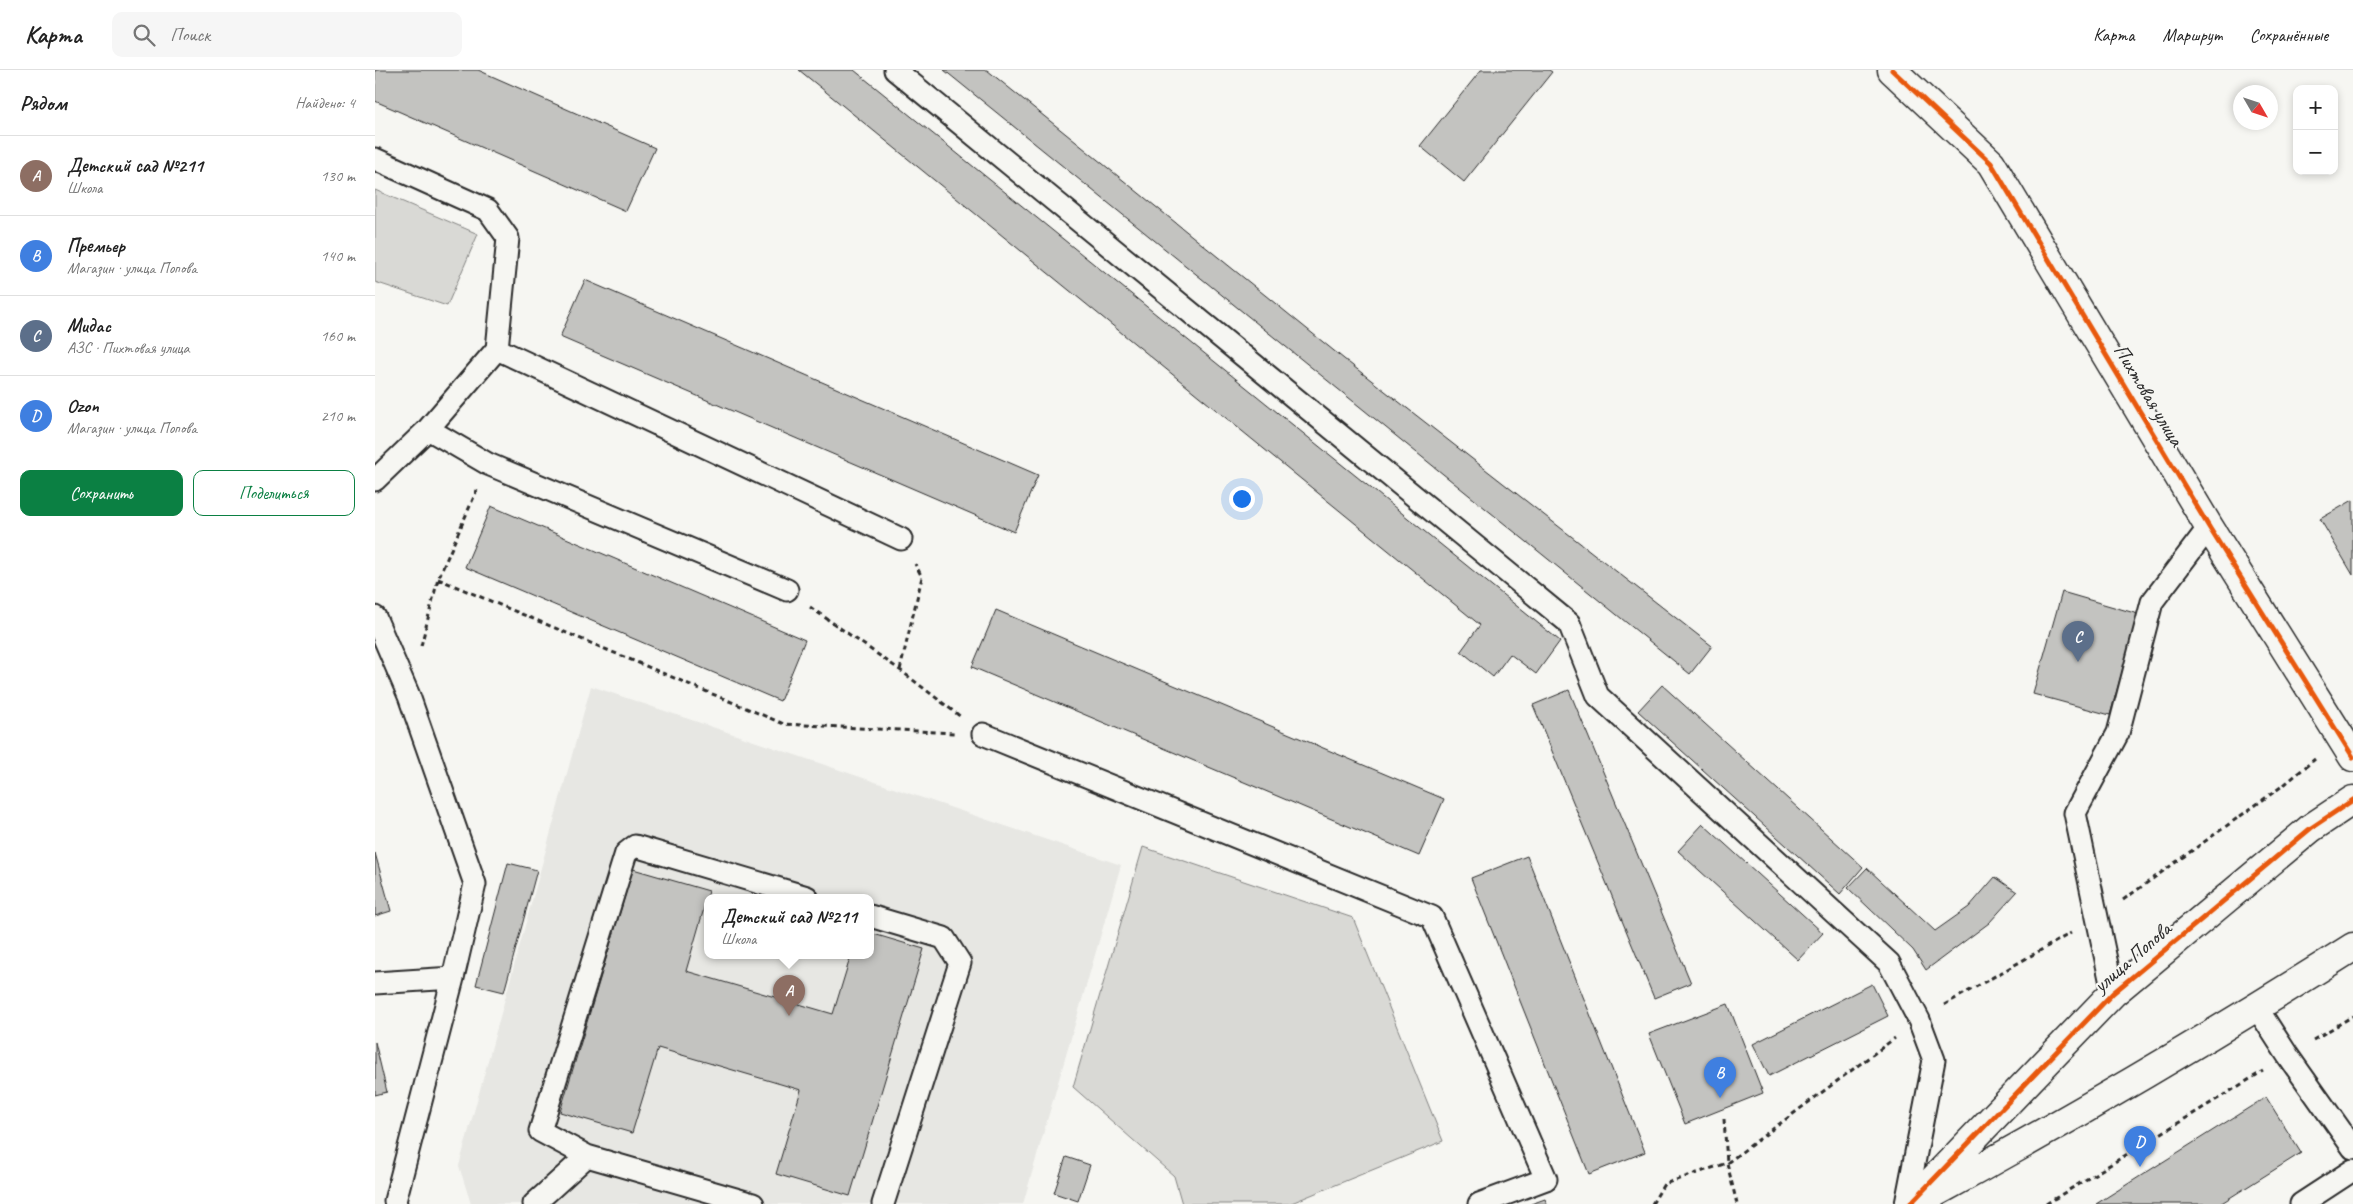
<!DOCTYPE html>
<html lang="ru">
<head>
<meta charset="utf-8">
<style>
  :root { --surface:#fff; --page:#f6f6f6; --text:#222; --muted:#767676; --line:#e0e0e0; --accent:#0b8043 }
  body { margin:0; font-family:Caveat,sans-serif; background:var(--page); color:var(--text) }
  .controls { position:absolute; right:15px; top:15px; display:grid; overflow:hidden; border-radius:10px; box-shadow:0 2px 8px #0003 }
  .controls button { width:45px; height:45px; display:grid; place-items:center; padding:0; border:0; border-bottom:1px solid var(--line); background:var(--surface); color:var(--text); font:25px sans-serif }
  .compass { position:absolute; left:1858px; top:15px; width:45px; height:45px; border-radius:50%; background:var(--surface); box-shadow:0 2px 8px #0003; rotate:129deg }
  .you { position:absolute; left:866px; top:428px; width:18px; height:18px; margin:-12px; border:4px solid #fff; border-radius:50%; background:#1a73e8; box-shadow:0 0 0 8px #1a73e833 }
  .badge { display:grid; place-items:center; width:32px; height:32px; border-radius:50%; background:var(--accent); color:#fff; font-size:16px; font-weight:700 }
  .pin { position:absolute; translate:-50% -41px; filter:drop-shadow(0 1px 2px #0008) }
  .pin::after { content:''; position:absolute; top:26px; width:18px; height:15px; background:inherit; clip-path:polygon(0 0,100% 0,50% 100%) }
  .popup { position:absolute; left:329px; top:824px; width:170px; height:65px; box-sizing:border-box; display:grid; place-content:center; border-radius:10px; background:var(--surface); filter:drop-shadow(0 1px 4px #0005); font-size:16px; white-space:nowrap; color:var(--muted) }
  .popup b { font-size:19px; color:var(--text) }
  .popup::after { content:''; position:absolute; left:50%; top:100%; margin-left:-10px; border:10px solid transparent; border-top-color:var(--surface) }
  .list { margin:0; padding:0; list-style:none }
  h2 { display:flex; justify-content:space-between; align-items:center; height:65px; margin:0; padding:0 20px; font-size:21px }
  h2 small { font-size:16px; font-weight:400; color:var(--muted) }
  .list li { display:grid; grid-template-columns:32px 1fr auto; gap:15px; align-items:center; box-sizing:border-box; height:80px; padding:0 20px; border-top:1px solid var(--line) }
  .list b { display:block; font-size:19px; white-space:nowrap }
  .list p { margin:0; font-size:16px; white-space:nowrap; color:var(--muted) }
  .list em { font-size:16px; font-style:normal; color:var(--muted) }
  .actions { display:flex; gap:10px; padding:15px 20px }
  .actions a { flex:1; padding:11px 0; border:1px solid var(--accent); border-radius:10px; text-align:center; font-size:18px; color:var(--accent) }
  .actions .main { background:var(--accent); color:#fff }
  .icon { flex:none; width:28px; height:28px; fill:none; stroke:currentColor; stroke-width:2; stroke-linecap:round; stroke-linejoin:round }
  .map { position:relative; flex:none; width:1978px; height:1134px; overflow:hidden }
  header { display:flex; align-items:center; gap:30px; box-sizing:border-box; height:70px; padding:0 25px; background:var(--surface); border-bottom:1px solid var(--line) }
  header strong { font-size:24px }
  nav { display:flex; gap:28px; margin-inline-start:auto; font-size:18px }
  .search { width:350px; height:45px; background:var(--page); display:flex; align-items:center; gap:12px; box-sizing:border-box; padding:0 18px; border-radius:10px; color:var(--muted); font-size:19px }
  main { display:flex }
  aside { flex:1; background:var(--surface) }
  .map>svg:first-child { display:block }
</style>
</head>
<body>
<header>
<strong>Карта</strong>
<div class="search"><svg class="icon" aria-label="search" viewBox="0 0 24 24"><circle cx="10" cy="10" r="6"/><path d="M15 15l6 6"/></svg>Поиск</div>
<nav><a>Карта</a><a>Маршрут</a><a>Сохранённые</a></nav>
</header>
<main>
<aside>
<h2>Рядом<small>Найдено: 4</small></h2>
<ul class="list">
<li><span class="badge" style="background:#8d6e63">A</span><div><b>Детский сад №211</b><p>Школа</p></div><em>130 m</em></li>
<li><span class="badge" style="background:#3f7fe0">B</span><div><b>Премьер</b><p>Магазин · улица Попова</p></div><em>140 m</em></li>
<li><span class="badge" style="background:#5c6f8a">C</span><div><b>Мидас</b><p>АЗС · Пихтовая улица</p></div><em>160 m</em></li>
<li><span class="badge" style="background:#3f7fe0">D</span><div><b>Ozon</b><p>Магазин · улица Попова</p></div><em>210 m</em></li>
</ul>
<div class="actions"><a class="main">Сохранить</a><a>Поделиться</a></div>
</aside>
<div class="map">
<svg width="1978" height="1134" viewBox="0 0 1978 1134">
  <rect width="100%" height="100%" fill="#f6f6f2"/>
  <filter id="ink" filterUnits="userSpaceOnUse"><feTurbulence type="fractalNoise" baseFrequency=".02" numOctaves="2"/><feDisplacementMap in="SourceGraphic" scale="10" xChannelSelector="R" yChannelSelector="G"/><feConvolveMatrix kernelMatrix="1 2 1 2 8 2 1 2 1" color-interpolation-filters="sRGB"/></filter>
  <g filter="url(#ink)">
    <path fill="#e7e7e3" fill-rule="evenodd" d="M216,616l530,179 -98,339h-552l-12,-38zM333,827h162v58h-162z"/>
    <path fill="#d9d9d5" stroke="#828280" d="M0,120l103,44 -31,72 -72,-24z
      M768,777l210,71 90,223 -154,63h-107l-8,-28 -101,-89z"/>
    <path fill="#c3c3c0" stroke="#2b2b2b" d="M0,0h103l177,78 -29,63 -251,-110z
      M424,0h55l706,571 -24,33 -26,-20 -17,23 -32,-26 19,-26z
      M569,0h43l357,289 368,287 -22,28z
      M1106,0h68l3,2 -88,110 -44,-36z
      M210,210l453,195 -24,57 -454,-195z
      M1978,430v75l-33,-56z
      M116,436l314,134 -25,61 -315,-134z
      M1687,522l76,22 -28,101 -77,-21z
      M621,540l448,189 -25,57 -447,-189z
      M1287,615l201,182 -23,27 -202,-183z
      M1194,620l122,293 -37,15 -121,-293z
      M1328,754l120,109 -25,27 -120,-109z
      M0,783l16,58 -16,5z
      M1152,786l118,296 -56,22 -118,-296z
      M133,793l29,7 -33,122 -28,-7z
      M1492,798l68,63 34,-24 26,-30 22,15 -28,31 -63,47 -13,-20 -65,-62z
      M258,799l76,22 -23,80 147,43 18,-59h19v-22l54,16 -74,247 -74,-22 25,-84 -143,-42 -26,85 -72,-21z
      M1497,914l16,32 -119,60 -16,-32z
      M1353,934l35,89 -78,31 -36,-90z
      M0,972l12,50 -12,3z
      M1891,1027l35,56 -81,51h-124z
      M691,1087l24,8 -12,36 -24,-8z
      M1170,1129l2,5h-16z"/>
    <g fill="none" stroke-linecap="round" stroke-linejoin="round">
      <defs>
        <path id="service" d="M520,0l674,553 29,73 291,267 30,57 15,40 -28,144
          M0,89l113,51 20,28 -11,111 -69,80 -53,51
          M122,279l404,190
          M53,359l60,35 299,126
          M0,547l34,79 66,188 -22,94 -58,223 1,3
          M608,664l449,183 114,262 -67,25
          M495,846l74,22 16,25 -77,241
          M0,913l78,-5
          M1738,923l-38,-180 43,-80 34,-131 57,-75
          M1882,938l31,48 65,92
          M159,1134l53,-48
          M378,1134l-166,-48 -47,-25 86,-278 9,-7 172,51
          M1926,1134l52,-34"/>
        <path id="minor" d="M1517,0l99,93 218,364 144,230"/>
        <path id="tertiary" d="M1554,1126c144,-78 285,-161 424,-249
          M1535,1134l203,-211 198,-165 42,-28"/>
      </defs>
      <use href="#service" stroke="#2b2b2b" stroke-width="25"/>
      <use href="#minor" stroke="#2b2b2b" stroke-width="31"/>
      <use href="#tertiary" stroke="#2b2b2b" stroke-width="31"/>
      <path stroke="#2b2b2b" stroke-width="3" stroke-dasharray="5 4" stroke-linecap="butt" d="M63,509l346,145 171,9
        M435,537l90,63 61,47
        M46,576l17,-67 39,-89
        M525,600l22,-93 -7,-13
        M1748,830l162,-116 30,-25
        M1569,935l127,-72
        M1938,970l40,-24
        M1349,1049l3,44 10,41
        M1277,1134l12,-20 63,-21 168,-125
        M1671,1134l217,-133"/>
      <use href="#service" stroke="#f6f6f2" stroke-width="21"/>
      <use href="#minor" stroke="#f6f6f2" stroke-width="28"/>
      <use href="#tertiary" stroke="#f6f6f2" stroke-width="28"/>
      <defs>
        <path id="cycleway" d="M1517,0l99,93 218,364 144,230
          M1535,1134l203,-211 198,-165 42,-28"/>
      </defs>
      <use href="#cycleway" stroke="#f6f6f2" stroke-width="8"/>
      <use href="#cycleway" stroke="#e8590c" stroke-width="5"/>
    </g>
  </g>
  <g text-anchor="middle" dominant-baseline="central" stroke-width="4.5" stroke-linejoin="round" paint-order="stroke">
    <g font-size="21" fill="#2b2b2b" stroke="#f6f6f2">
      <text transform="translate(1774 325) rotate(59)">Пихтовая улица</text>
      <text transform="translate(1757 887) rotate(-41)">улица Попова</text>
    </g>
  </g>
</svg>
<div class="controls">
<button>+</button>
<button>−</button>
</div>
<svg class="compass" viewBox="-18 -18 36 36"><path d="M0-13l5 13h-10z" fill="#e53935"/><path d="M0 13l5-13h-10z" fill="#767676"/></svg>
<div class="you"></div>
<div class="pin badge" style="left:414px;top:946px;background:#8d6e63">A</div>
<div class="popup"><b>Детский сад №211</b>Школа</div>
<div class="pin badge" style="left:1345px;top:1028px;background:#3f7fe0">B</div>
<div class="pin badge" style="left:1703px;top:592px;background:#5c6f8a">C</div>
<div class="pin badge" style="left:1765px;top:1097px;background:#3f7fe0">D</div>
</div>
</main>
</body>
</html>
